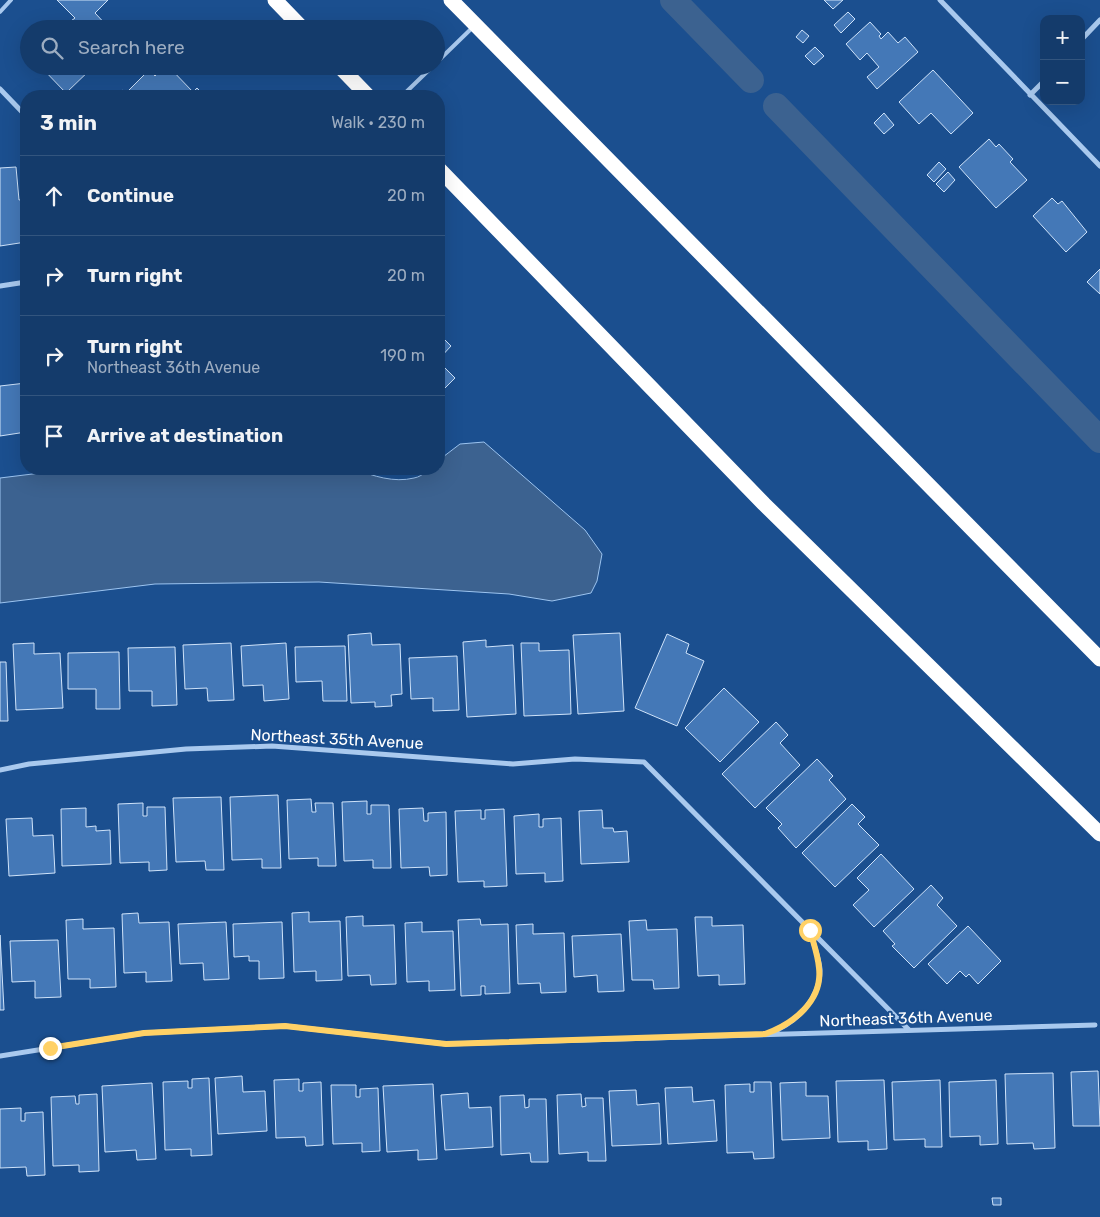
<!DOCTYPE html>
<html lang="en">
<head>
<meta charset="utf-8">
<style>
  :root { --surface:#143b6b; --page:#1d4271; --text:#f1f3f6; --muted:#9dadc1; --line:#33557e }
  body { margin:0; font-family:Rubik,sans-serif; background:var(--page); color:var(--text) }
  .controls { position:absolute; right:15px; top:15px; display:grid; overflow:hidden; border-radius:10px; box-shadow:0 5px 20px #0002 }
  .controls button { width:45px; height:45px; display:grid; place-items:center; padding:0; border:0; border-bottom:1px solid var(--line); background:var(--surface); color:var(--text); font:25px sans-serif }
  .stop { position:absolute; width:15px; height:15px; margin:-11px; border:4px solid #ffd166; border-radius:50%; background:#fff }
  .stop.end { background:#ffd166; border-color:#fff; box-shadow:0 1px 5px #0008 }
  .list { margin:0; padding:0; list-style:none }
  h2 { display:flex; justify-content:space-between; align-items:center; height:65px; margin:0; padding:0 20px; font-size:21px }
  h2 small { font-size:16px; font-weight:400; color:var(--muted) }
  .list li { display:grid; grid-template-columns:32px 1fr auto; gap:15px; align-items:center; box-sizing:border-box; height:80px; padding:0 20px; border-top:1px solid var(--line) }
  .list b { display:block; font-size:19px; white-space:nowrap }
  .list p { margin:0; font-size:16px; white-space:nowrap; color:var(--muted) }
  .list em { font-size:16px; font-style:normal; color:var(--muted) }
  .icon { flex:none; width:28px; height:28px; fill:none; stroke:currentColor; stroke-width:2; stroke-linecap:round; stroke-linejoin:round }
  .map { position:relative; flex:none; width:1100px; height:1217px; overflow:hidden }
  .search { position:absolute; background:var(--surface); box-shadow:0 5px 20px #0002; left:20px; top:20px; width:425px; height:55px; display:flex; align-items:center; gap:12px; box-sizing:border-box; padding:0 18px; border-radius:28px; color:var(--muted); font-size:19px }
  .panel { position:absolute; background:var(--surface); box-shadow:0 5px 20px #0002; left:20px; top:90px; width:425px; height:385px; border-radius:20px }
  .map>svg:first-child { display:block }
</style>
</head>
<body>
<div class="map">
<svg width="1100" height="1217" viewBox="0 0 1100 1217">
  <rect width="100%" height="100%" fill="#1b4f8f"/>
  <path fill="#3c6290" stroke="#9cc4f0" d="M484,442l101,88 17,24 -5,27 -6,12 -39,8 -43,-7 -190,-12 -164,2 -155,19v-125l73,-9h282c18,7 39,14 59,9 11,-2 9,-9 25,-9v-9l21,-16z"/>
  <g fill="none" stroke-linecap="round" stroke-linejoin="round">
    <path stroke="#3c6290" stroke-width="26" d="M673,0l78,80
      M776,106l324,334"/>
  </g>
  <path fill="#4478b7" stroke="#cfe3fa" d="M57,0h51l-13,13 15,16h-50l15,-11z
    M824,0h19l-10,9z
    M848,12l7,7 -14,14 -7,-8z
    M870,22l11,12 -2,2 2,3 7,-7 10,11 7,-6 13,15 -41,37 -10,-12 12,-10 -12,-14 -7,7 -14,-16z
    M802,30l7,6 -6,7 -7,-6z
    M815,47l9,9 -10,9 -9,-9z
    M40,66h54l-28,27z
    M165,66h3l25,26 4,-4 8,8h-89l6,-6 4,3 23,-23 6,6z
    M933,70l40,43 -22,21 -20,-21 -12,11 -20,-22z
    M884,113l10,12 -10,9 -10,-11z
    M989,139l7,8 3,-3 14,15 -3,3 17,18 -31,28 -37,-41z
    M939,162l7,7 -12,13 -7,-7z
    M16,167l3,33 7,-1v43l-26,4v-78z
    M948,172l7,8 -11,12 -8,-8z
    M1052,198l6,6 4,-3 25,31 -21,20 -33,-36z
    M1100,269v25l-13,-12z
    M439,334l12,12 -12,13z
    M439,362l16,16 -16,16z
    M26,383v49l-26,4v-50z
    M371,633l1,12 28,-1 2,50 -11,1 1,11 -17,1v-5l-24,1 -3,-68z
    M620,633l4,78 -46,3 -5,-79z
    M667,634l22,10 -3,9 18,8 -27,65 -42,-18z
    M486,640v7l27,-2 3,69 -49,3 -4,-75z
    M34,643v11l26,-1 3,55 -47,2 -3,-66z
    M231,643l3,57 -26,1 -1,-13 -22,1 -2,-44z
    M286,643l3,56 -25,2 -1,-16 -20,1 -2,-40z
    M521,643h18v8l30,-1 2,64 -47,2z
    M345,646l2,55h-24l-1,-20 -26,1 -1,-35z
    M175,647l2,58 -25,1v-15h-23l-1,-43z
    M119,652l1,57h-24v-20h-28v-36z
    M457,656l2,54 -26,1v-13l-22,1 -2,-41z
    M0,662h6l2,59h-8z
    M724,688l35,34 -39,40 -35,-34z
    M776,722l12,13 -8,8 20,22 -45,43 -33,-34z
    M817,759l16,17 -4,4 17,19 -50,49 -18,-20 4,-4 -16,-16z
    M278,795l3,73h-19v-9l-30,1 -2,-63z
    M221,797l3,73h-18l-1,-9 -29,1 -3,-64z
    M311,799l1,13h4l-1,-9h18l3,63h-18v-8l-29,1 -2,-59z
    M367,801v13h4v-9h18l2,63h-18v-8l-29,1 -2,-59z
    M143,803v13h4v-9h18l2,63 -18,1v-9l-29,1 -2,-59z
    M852,804l13,13 -7,7 21,21 -44,42 -33,-34z
    M86,808v19l10,-1v5l14,-1 1,34 -49,2 -1,-57z
    M423,808l1,13h4v-8l18,-1 1,63 -17,1 -1,-9 -28,1 -2,-59z
    M504,809l3,77 -23,1v-6l-26,1 -3,-71 26,-1v9h4v-9z
    M602,810l1,18h10l1,4 13,-1 2,31 -48,2 -2,-53z
    M539,814v13h4v-8l18,-1 2,63 -18,1v-9l-29,1 -2,-58z
    M32,818l1,18 20,-1 2,38 -46,3 -3,-57z
    M881,854l33,35 -40,38 -21,-22 16,-15 -12,-12z
    M931,885l12,13 -6,7 20,21 -43,42 -22,-22 3,-2 -12,-13z
    M309,912v10l31,-1 2,59 -26,1v-10l-22,1 -2,-59z
    M138,913l1,10 30,-1 3,59 -26,1v-10l-22,1 -2,-59z
    M363,916v10l31,-1 2,59 -25,1 -1,-10 -22,1 -2,-59z
    M695,917h17v9l31,-1 2,59 -26,1v-10l-21,1z
    M83,919v10l31,-1 2,59 -26,1v-9h-22l-2,-59z
    M480,919l1,6 27,-1 2,69 -25,1v-8h-4v9l-20,1 -3,-76z
    M646,920l1,10 30,-1 2,59 -25,1 -1,-9h-21l-3,-59z
    M226,922l3,57 -25,1 -1,-17 -23,1 -2,-40z
    M282,922l2,56 -25,1v-18h-10v-5l-15,1 -1,-33z
    M422,922v10l31,-1 2,59 -26,1v-10l-22,1 -2,-59z
    M533,924v10l31,-1 2,59 -25,1 -1,-10 -22,1 -2,-59z
    M968,926l33,35 -23,23 -9,-10 -3,3 -6,-6 -13,13 -19,-20z
    M621,934l3,57 -26,1 -1,-17 -23,2 -2,-41z
    M0,935l4,75h-4z
    M58,940l3,57 -26,1v-17l-23,1 -2,-41z
    M1098,1071l2,55h-27l-2,-54z
    M1053,1073l2,75 -21,1 -1,-6 -26,1 -2,-70z
    M242,1076l1,16 22,-1 2,40 -49,3 -3,-56z
    M209,1078l3,77 -21,1v-7l-26,1 -2,-68 25,-1v7h4v-9z
    M299,1079v12h4v-8l18,-1 2,63 -17,1 -1,-9 -29,1 -2,-58z
    M884,1080l3,69 -19,1v-9l-30,1 -2,-61z
    M940,1080l2,67h-17v-8l-31,1 -2,-58z
    M996,1080l2,64 -18,1v-9l-30,1 -1,-55z
    M754,1082h17l3,76 -20,1 -1,-7 -26,1 -2,-68 25,-1v8h4z
    M806,1082v14h22l2,42 -48,2 -2,-57z
    M152,1083l4,76 -19,1 -1,-10 -31,2 -3,-66z
    M433,1084l4,75 -19,1v-10l-31,2 -4,-66z
    M331,1085h25v12h4v-8l18,-1 2,63 -18,1v-9l-29,1z
    M692,1087l1,15 21,-2 3,41 -49,3 -3,-56z
    M636,1090l1,15 22,-2 2,41 -49,2 -3,-55z
    M468,1093l1,15 22,-1 2,40 -48,3 -4,-55z
    M97,1094l2,77 -20,1v-7l-26,1 -2,-69 24,-1 1,8h3v-9z
    M581,1094l1,13 4,-1 -1,-8h18l3,63h-18v-9l-29,2 -2,-59z
    M524,1095l1,13 4,-1v-8h17l2,63h-17l-1,-9 -29,2 -1,-59z
    M21,1108v13h4v-8l18,-1 2,63 -18,1 -1,-9 -26,1v-59z
    M992,1198h9v7h-8z"/>
  <g fill="none" stroke-linecap="round" stroke-linejoin="round">
    <path stroke="#a9c9ee" stroke-width="4" d="M0,12l11,-12
      M436,63l36,-35
      M402,96l31,-30"/>
    <path stroke="#a9c9ee" stroke-width="5" d="M940,0l160,166
      M1081,40l19,-20
      M0,89l26,27
      M1030,95l14,-14
      M0,286l26,-4
      M0,770l29,-6 157,-15 86,-3 241,18 62,-5 69,3 265,268
      M770,1033c26,-10 51,-34 50,-64 -1,-12 -7,-26 -10,-38
      M0,1056l144,-23 141,-7 161,18 649,-19"/>
    <path stroke="#fff" stroke-width="15" d="M275,0l28,29
      M451,0l649,659
      M339,66l29,30
      M439,169l325,335 336,330"/>
  </g>
  <g fill="none" stroke-linecap="round" stroke-linejoin="round">
    <path stroke="#ffd166" stroke-width="6" d="M50,1048l94,-15 141,-7 161,18 319,-10c28,-10 58,-33 54,-66 -1,-13 -6,-26 -9,-38"/>
  </g>
  <g text-anchor="middle" dominant-baseline="central" stroke-width="4" stroke-linejoin="round" paint-order="stroke">
    <g font-size="16" fill="#fff" stroke="#1b4f8f">
      <text transform="translate(337 739) rotate(3)">Northeast 35th Avenue</text>
      <text transform="translate(906 1018) rotate(-2)">Northeast 36th Avenue</text>
    </g>
  </g>
</svg>
<div class="controls">
<button>+</button>
<button>−</button>
</div>
<div class="stop" style="left:810px;top:930px"></div>
<div class="stop end" style="left:50px;top:1048px"></div>
<div class="search"><svg class="icon" aria-label="search" viewBox="0 0 24 24"><circle cx="10" cy="10" r="6"/><path d="M15 15l6 6"/></svg>Search here</div>
<section class="panel">
<h2>3 min<small>Walk · 230 m</small></h2>
<ul class="list">
<li><svg class="icon" aria-label="ahead" viewBox="0 0 24 24"><path d="M12 20V5M6 11l6-6 6 6"/></svg><div><b>Continue</b></div><em>20 m</em></li>
<li><svg class="icon" aria-label="right" viewBox="0 0 24 24"><path d="M7 20v-9h11M14 6l5 5-5 5"/></svg><div><b>Turn right</b></div><em>20 m</em></li>
<li><svg class="icon" aria-label="right" viewBox="0 0 24 24"><path d="M7 20v-9h11M14 6l5 5-5 5"/></svg><div><b>Turn right</b><p>Northeast 36th Avenue</p></div><em>190 m</em></li>
<li><svg class="icon" aria-label="arrive" viewBox="0 0 24 24"><path d="M6 21V4h12l-3 4 3 4H6"/></svg><div><b>Arrive at destination</b></div></li>
</ul>
</section>
</div>
</body>
</html>
